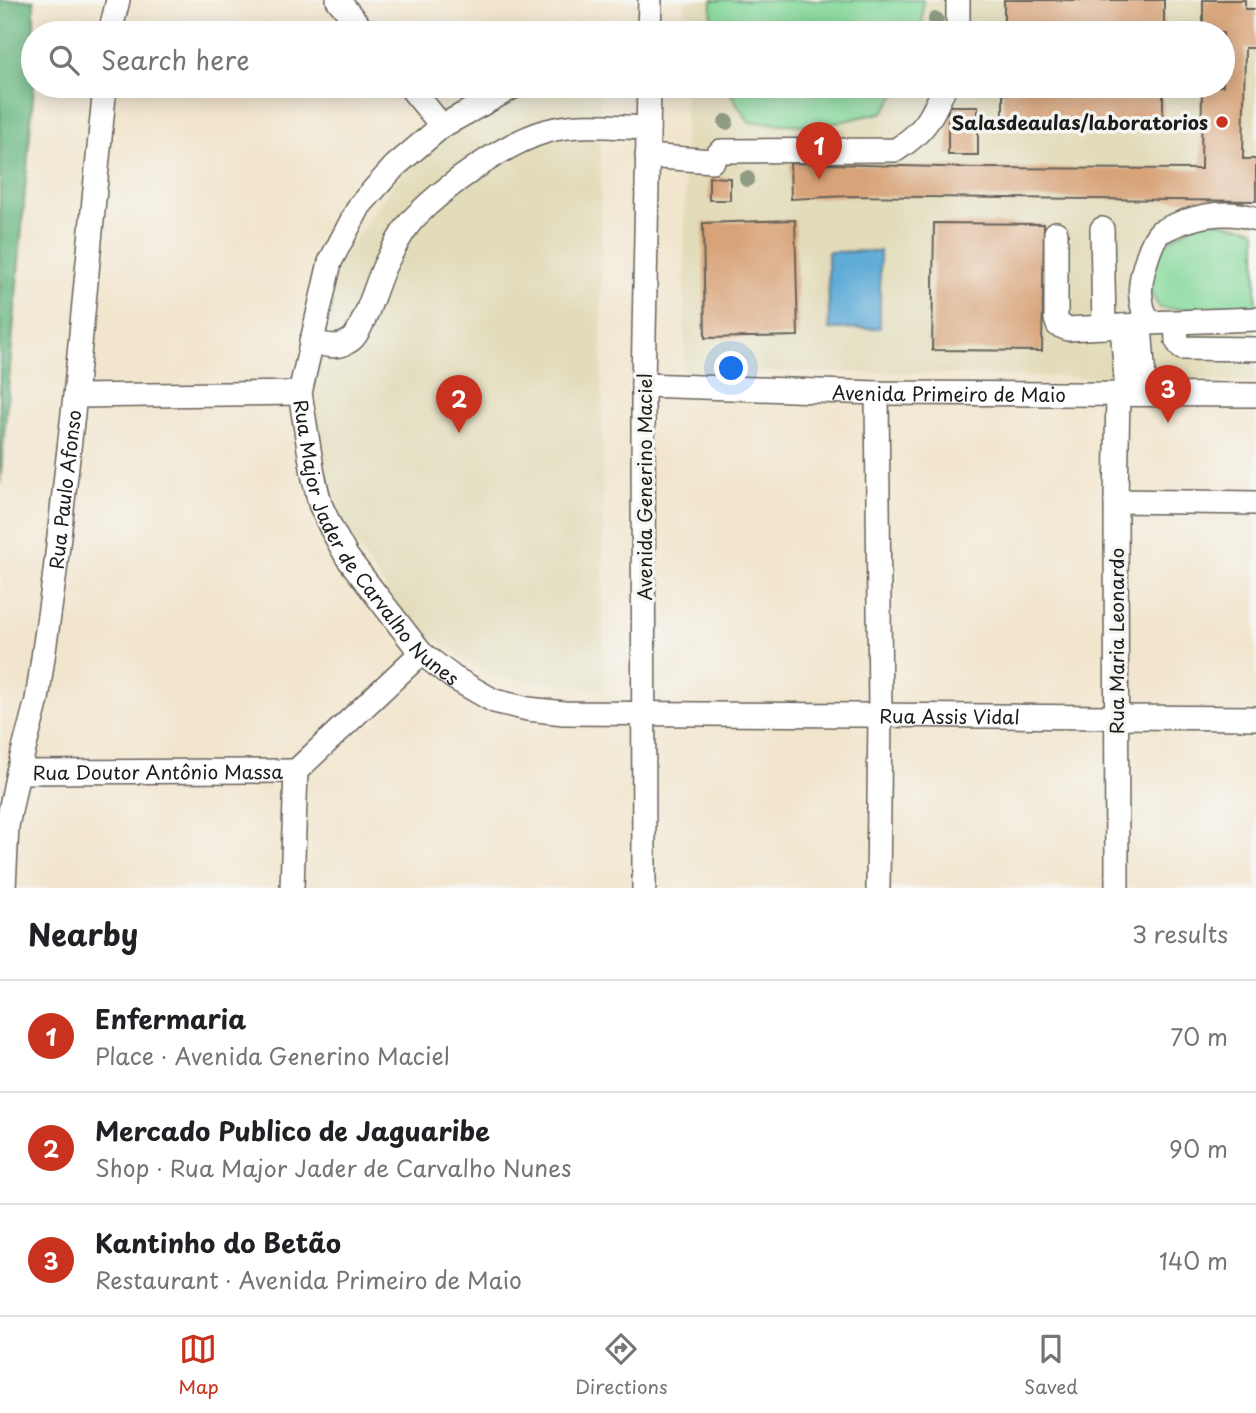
<!DOCTYPE html>
<html lang="en">
<head>
<meta charset="utf-8">
<style>
  :root { --surface:#fff; --page:#f2f2f2; --text:#202124; --muted:#757577; --line:#e0e0e0; --accent:#c8321e }
  body { margin:0; font-family:"Playpen Sans",sans-serif; background:var(--page); color:var(--text) }
  .you { position:absolute; left:732px; top:369px; width:24px; height:24px; margin:-18px; border:5px solid #fff; border-radius:50%; background:#1a73e8; box-shadow:0 0 0 10px #1a73e833 }
  .badge { display:grid; place-items:center; width:46px; height:46px; border-radius:50%; background:var(--accent); color:#fff; font-size:23px; font-weight:700 }
  .pin { position:absolute; translate:-50% -58px; filter:drop-shadow(0 2px 4px #0008) }
  .pin::after { content:''; position:absolute; top:37px; width:24px; height:21px; background:inherit; clip-path:polygon(0 0,100% 0,50% 100%) }
  .list { margin:0; padding:0; list-style:none }
  h2 { display:flex; justify-content:space-between; align-items:center; height:91px; margin:0; padding:0 28px; font-size:30px }
  h2 small { font-size:23px; font-weight:400; color:var(--muted) }
  .list li { display:grid; grid-template-columns:46px 1fr auto; gap:21px; align-items:center; box-sizing:border-box; height:112px; padding:0 28px; border-top:2px solid var(--line) }
  .list b { display:block; font-size:26px; white-space:nowrap }
  .list p { margin:0; font-size:23px; white-space:nowrap; color:var(--muted) }
  .list em { font-size:23px; font-style:normal; color:var(--muted) }
  .icon { flex:none; width:38px; height:38px; fill:none; stroke:currentColor; stroke-width:2; stroke-linecap:round; stroke-linejoin:round }
  .map { position:relative; flex:none; width:1256px; height:888px; overflow:hidden }
  .search { position:absolute; background:var(--surface); box-shadow:0 4px 18px #0003; left:21px; right:21px; top:21px; height:77px; display:flex; align-items:center; gap:18px; box-sizing:border-box; padding:0 24px; border-radius:38px; color:var(--muted); font-size:26px }
  .sheet { height:427px; background:var(--surface) }
  nav { display:flex; justify-content:space-around; align-items:center; box-sizing:border-box; height:98px; border-top:2px solid var(--line); background:var(--surface); font-size:19px; color:var(--muted) }
  nav a { display:grid; justify-items:center; gap:4px }
  nav .on { color:var(--accent) }
  .map>svg:first-child { display:block }
</style>
</head>
<body>
<div class="map">
<svg width="1256" height="888" viewBox="0 0 1256 888">
  <rect width="100%" height="100%" fill="#f6f6f2"/>
  <filter id="ink" filterUnits="userSpaceOnUse"><feTurbulence type="fractalNoise" baseFrequency=".0143" numOctaves="2"/><feDisplacementMap in="SourceGraphic" scale="14" xChannelSelector="R" yChannelSelector="G"/><feConvolveMatrix kernelMatrix="1 2 1 2 8 2 1 2 1" color-interpolation-filters="sRGB"/></filter>
  <filter id="wash" filterUnits="userSpaceOnUse"><feTurbulence type="fractalNoise" baseFrequency=".00686" numOctaves="4" result="noise"/><feDisplacementMap in="SourceGraphic" scale="28" xChannelSelector="R" yChannelSelector="G"/><feGaussianBlur stdDeviation="1.57" result="paint"/><feColorMatrix in="noise" values="0 0 0 0 0 0 0 0 0 0 0 0 0 0 0 0 0 1.4 0 .05"/><feComposite in="paint" operator="in"/></filter>
  <g filter="url(#wash)">
    <rect width="100%" height="100%" fill="#f2e5cd"/>
    <path fill="#e2dcba" d="M685,0h571v382l-341,-9 -231,-2 1,-285h538v-53h-538z
      M567,86h33l4,603 -108,-12 -85,-52 -66,-96 -18,-46 -20,-101 29,-116 74,-106 108,-69z"/>
    <path fill="#84d89a" stroke="#507a5b" stroke-width="2" d="M712,0h211l-1,33h-211z
      M726,86h176l-19,26 -61,14 -73,-4z
      M1204,219l49,10 3,3v76l-22,3 -75,-3 -12,-24 10,-37z"/>
    <path fill="#6bb882" stroke="#446a4f" stroke-width="2" d="M0,0h34v86l-34,398z"/>
    <path fill="#5eabd7" stroke="#3d647a" stroke-width="2" d="M880,251v77l-51,1 -1,-77z"/>
    <g id="blocks">
      <path fill="#d8a378" d="M1004,0h160v33h-160z
        M1203,0h42v9h11v39h-11l-2,111h13v42l-409,-5 -56,3 -1,-36 189,5 222,1 1,-83h21v-53h-20z
        M1003,86h160v42l-160,-1z
        M948,106h30v49h-30z
        M709,177l21,1v22h-21z
        M795,220l3,116 -93,2 -2,-115z
        M934,223l110,1 -2,127 -110,-1z"/>
    </g>
  </g>
  <g filter="url(#ink)">
    <use href="#blocks" fill-opacity="0" stroke="#67625a" stroke-width="2"/>
    <g fill="none" stroke-linecap="round" stroke-linejoin="round">
      <defs>
        <g id="minor">
          <path d="M338,0l27,33"/>
          <path d="M110,33l8,-33"/>
          <path d="M649,33l1,-33"/>
          <path d="M958,33v-33"/>
          <path d="M409,86l33,40"/>
          <path id="s1" d="M515,86l-73,40 -47,40 -35,39 -30,57 -30,131 13,81 7,30 11,24 16,29 74,96 33,25 40,23 34,8 36,4 692,5"/>
          <path d="M647,156l65,5 9,-10 175,-1c29,-19 36,-33 49,-64"/>
          <path d="M1256,219c-32,-11 -67,-2 -96,13 -9,8 -18,40 -19,52 -2,13 2,27 7,39l108,-4"/>
          <path d="M1102,229l2,98 36,-2 5,68"/>
          <path d="M1056,233v86l2,6 10,4 36,-2"/>
          <path d="M1176,323l1,18 5,7 74,1"/>
          <path d="M1122,326l5,68"/>
          <path d="M311,341c14,4 26,9 40,-1 13,-10 26,-60 35,-77 7,-14 17,-33 28,-45 31,-32 91,-75 133,-87 32,-9 68,-4 101,-3"/>
          <path id="s2" d="M643,385l234,8 379,2"/>
          <path d="M877,393l3,322 -2,173"/>
          <path d="M75,396l225,-3"/>
          <path d="M1116,501l140,2"/>
          <path id="s3" d="M18,772l278,-1"/>
          <path id="s4" d="M4,888l3,-62 11,-54 19,-72 17,-120 21,-184 30,-310"/>
          <path d="M292,888l4,-117 125,-118"/>
          <path d="M644,888l-1,-503 6,-299"/>
          <path d="M1117,888l-1,-387 2,-108"/>
        </g>
      </defs>
      <use href="#minor" stroke="#67625a" stroke-width="26"/>
      <use href="#minor" stroke="#fff" stroke-width="23"/>
    </g>
    <g fill="#909b84">
      <circle cx="936" cy="20" r="8"/>
      <circle cx="726" cy="122" r="8"/>
      <circle cx="747" cy="179" r="8"/>
    </g>
  </g>
  <circle fill="#c8321e" stroke="#f6f6f2" stroke-width="2.5" cx="1222" cy="122" r="7"/>
  <g text-anchor="middle" dominant-baseline="central" stroke-width="7" stroke-linejoin="round" paint-order="stroke">
    <g font-size="19" font-weight="bold" fill="#1c1c1c" stroke="#f6f6f2" text-anchor="end">
      <text x="1208" y="122">Salasdeaulas/laboratorios</text>
    </g>
    <g font-size="19" fill="#1c1c1c" stroke="#f6f6f2">
      <text stroke="none"><textPath href="#s2" startOffset="306">Avenida Primeiro de Maio</textPath></text>
      <text transform="translate(644 487) rotate(-90)">Avenida Generino Maciel</text>
      <text stroke="none"><textPath href="#s4" startOffset="404">Rua Paulo Afonso</textPath></text>
      <text stroke="none"><textPath href="#s1" startOffset="569">Rua Major Jader de Carvalho Nunes</textPath></text>
      <text transform="translate(1116 641) rotate(-90)">Rua Maria Leonardo</text>
      <text stroke="none"><textPath href="#s1" startOffset="1234">Rua Assis Vidal</textPath></text>
      <text stroke="none"><textPath href="#s3" startOffset="140">Rua Doutor Antônio Massa</textPath></text>
    </g>
  </g>
</svg>
<div class="you"></div>
<div class="pin badge" style="left:819px;top:180px">1</div>
<div class="pin badge" style="left:459px;top:433px">2</div>
<div class="pin badge" style="left:1168px;top:423px">3</div>
<div class="search"><svg class="icon" aria-label="search" viewBox="0 0 24 24"><circle cx="10" cy="10" r="6"/><path d="M15 15l6 6"/></svg>Search here</div>
</div>
<section class="sheet">
<h2>Nearby<small>3 results</small></h2>
<ul class="list">
<li><span class="badge">1</span><div><b>Enfermaria</b><p>Place · Avenida Generino Maciel</p></div><em>70 m</em></li>
<li><span class="badge">2</span><div><b>Mercado Publico de Jaguaribe</b><p>Shop · Rua Major Jader de Carvalho Nunes</p></div><em>90 m</em></li>
<li><span class="badge">3</span><div><b>Kantinho do Betão</b><p>Restaurant · Avenida Primeiro de Maio</p></div><em>140 m</em></li>
</ul>
</section>
<nav>
<a class="on"><svg class="icon" aria-label="map" viewBox="0 0 24 24"><path d="M3 6l6-2 6 2 6-2v14l-6 2-6-2-6 2zM9 4v14M15 6v14"/></svg>Map</a>
<a><svg class="icon" aria-label="directions" viewBox="0 0 24 24"><path d="M12 3l9 9-9 9-9-9zM9 14v-3h6M13 9l2 2-2 2"/></svg>Directions</a>
<a><svg class="icon" aria-label="saved" viewBox="0 0 24 24"><path d="M7 4h10v16l-5-4-5 4z"/></svg>Saved</a>
</nav>
</body>
</html>
